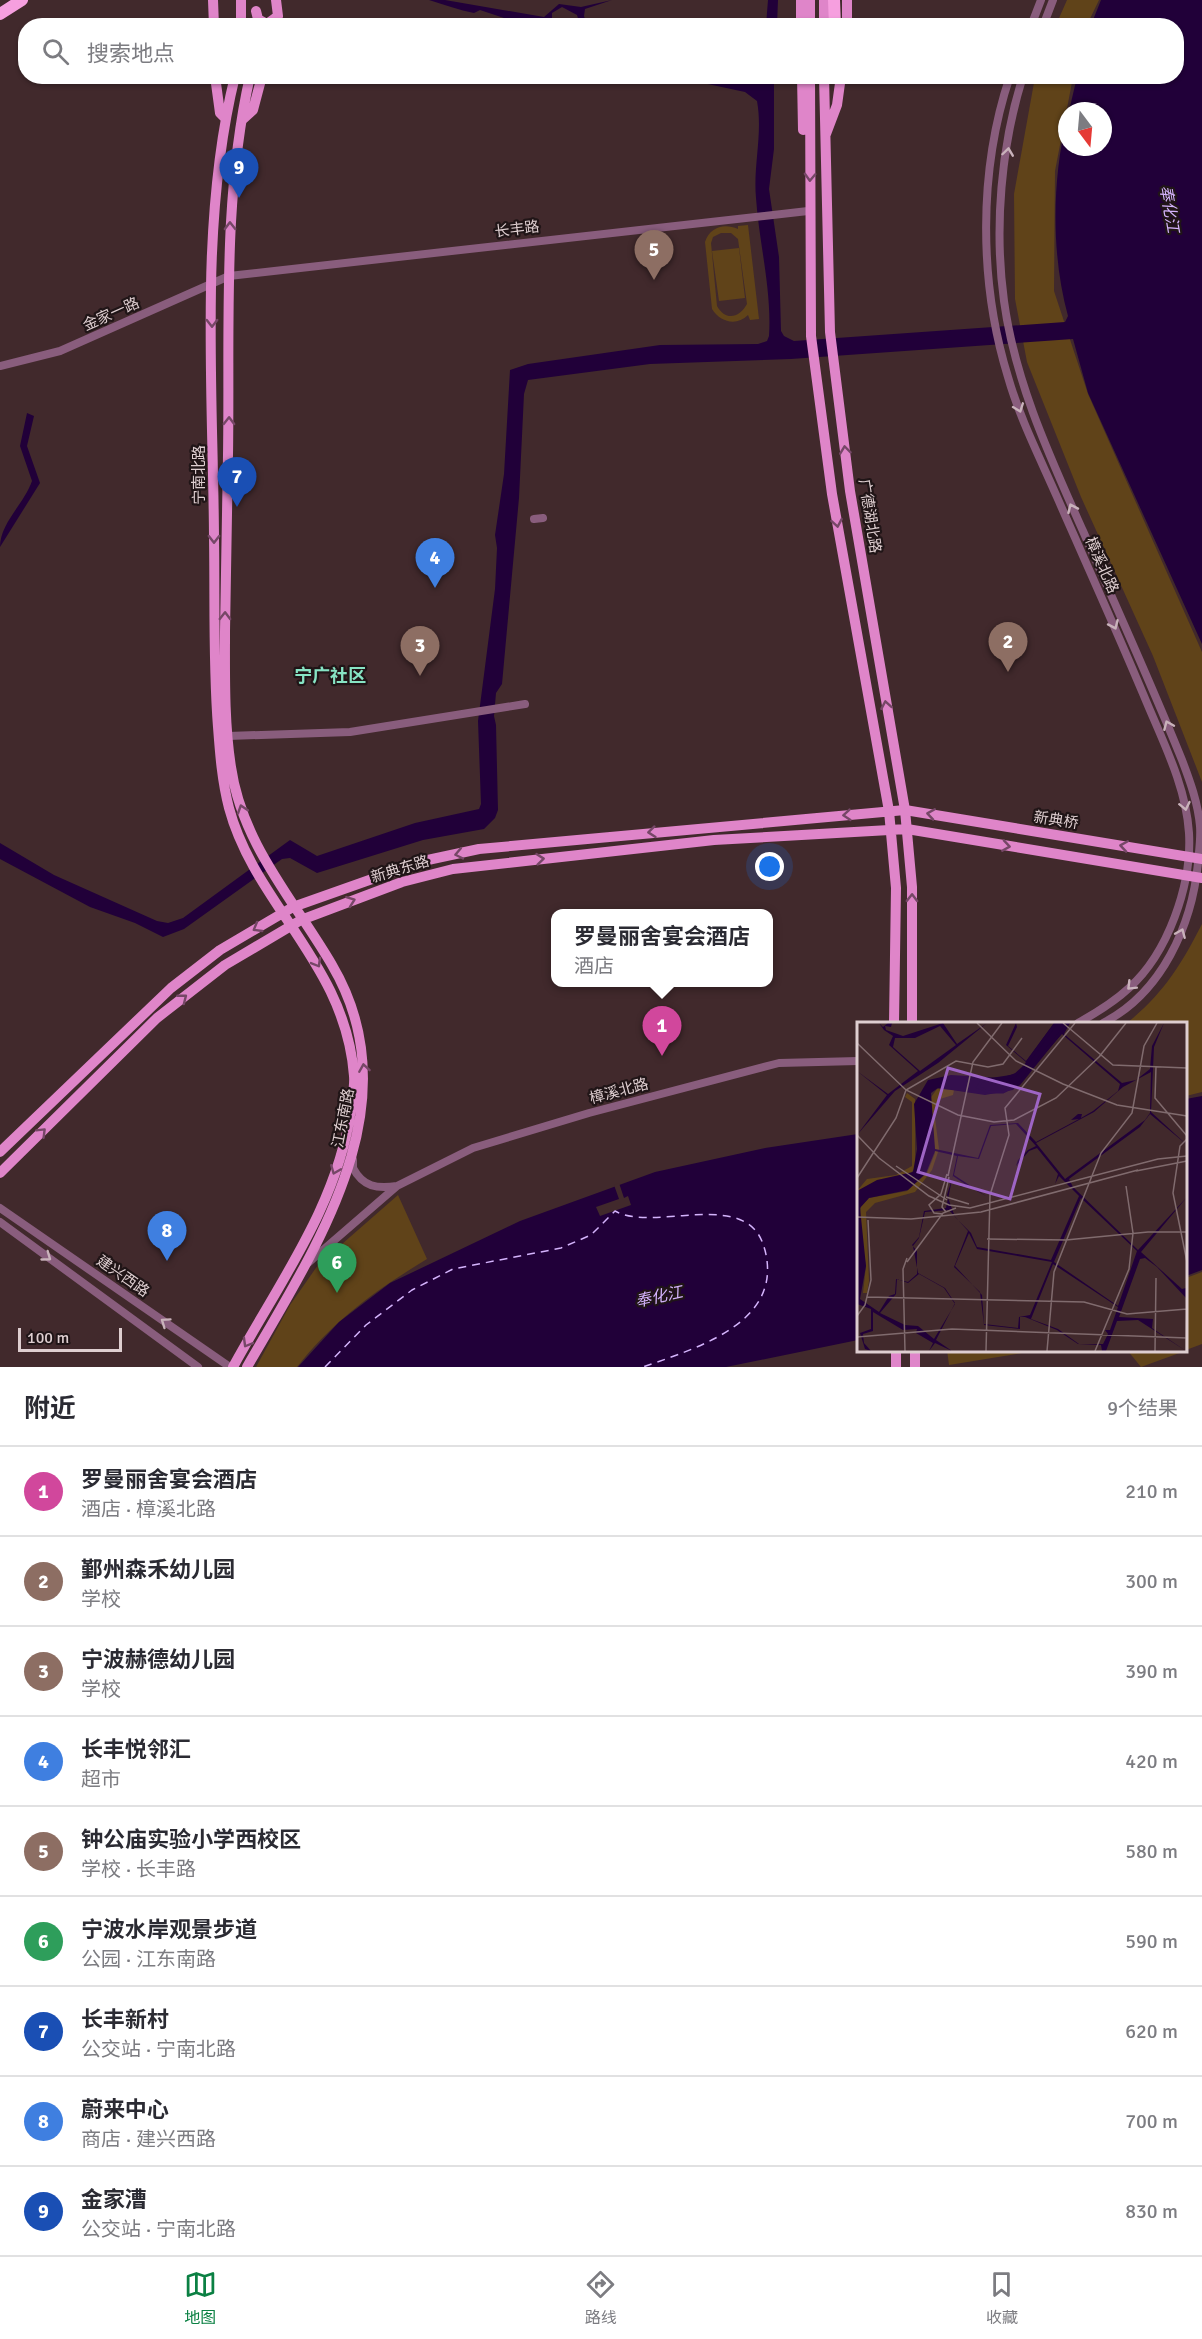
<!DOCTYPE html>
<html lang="zh">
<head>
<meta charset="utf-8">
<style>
  :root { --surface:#fff; --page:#f2f2f3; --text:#2b2b33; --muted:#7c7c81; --line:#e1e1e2; --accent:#0b8043 }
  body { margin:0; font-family:Signika,"Noto Sans SC",sans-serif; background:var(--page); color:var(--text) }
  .compass { position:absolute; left:1058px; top:102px; width:54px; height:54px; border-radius:50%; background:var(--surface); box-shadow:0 2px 4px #0004; rotate:164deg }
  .scale { position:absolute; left:18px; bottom:15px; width:104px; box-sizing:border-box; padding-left:6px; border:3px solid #deced0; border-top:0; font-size:16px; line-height:21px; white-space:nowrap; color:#deced0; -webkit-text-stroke:4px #201517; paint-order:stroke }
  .you { position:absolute; left:770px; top:867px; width:21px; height:21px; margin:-15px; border:4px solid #fff; border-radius:50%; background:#1a73e8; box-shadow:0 0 0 9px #1a73e833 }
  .badge { display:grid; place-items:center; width:39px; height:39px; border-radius:50%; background:var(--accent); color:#fff; font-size:20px; font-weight:700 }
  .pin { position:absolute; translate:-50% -50px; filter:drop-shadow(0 2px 3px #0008) }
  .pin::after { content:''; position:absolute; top:32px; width:21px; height:18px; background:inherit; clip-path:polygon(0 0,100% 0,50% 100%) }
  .popup { position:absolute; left:551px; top:909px; width:222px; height:78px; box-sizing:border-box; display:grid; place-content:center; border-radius:12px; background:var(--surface); filter:drop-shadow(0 2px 4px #0005); font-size:20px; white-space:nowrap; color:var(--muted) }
  .popup b { font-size:22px; color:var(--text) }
  .popup::after { content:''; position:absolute; left:50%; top:100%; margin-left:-12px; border:12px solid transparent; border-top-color:var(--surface) }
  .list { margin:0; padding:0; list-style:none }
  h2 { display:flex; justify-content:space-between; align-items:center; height:78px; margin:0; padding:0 24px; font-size:26px }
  h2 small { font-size:20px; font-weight:400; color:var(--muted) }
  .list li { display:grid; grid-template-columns:39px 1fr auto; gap:18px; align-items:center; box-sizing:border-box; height:90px; padding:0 24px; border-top:2px solid var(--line) }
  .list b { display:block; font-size:22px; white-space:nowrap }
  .list p { margin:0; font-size:20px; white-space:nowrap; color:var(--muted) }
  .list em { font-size:20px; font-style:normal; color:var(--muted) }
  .icon { flex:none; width:33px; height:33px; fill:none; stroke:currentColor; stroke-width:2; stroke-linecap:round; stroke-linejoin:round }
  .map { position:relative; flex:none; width:1202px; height:1367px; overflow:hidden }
  .search { position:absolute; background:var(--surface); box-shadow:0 2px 4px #0004; left:18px; right:18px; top:18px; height:66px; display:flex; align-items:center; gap:15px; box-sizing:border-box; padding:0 21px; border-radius:24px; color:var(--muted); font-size:22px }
  .sheet { height:888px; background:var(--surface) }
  nav { display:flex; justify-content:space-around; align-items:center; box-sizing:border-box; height:84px; border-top:2px solid var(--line); background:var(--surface); font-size:16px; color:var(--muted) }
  nav a { display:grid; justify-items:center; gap:3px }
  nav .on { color:var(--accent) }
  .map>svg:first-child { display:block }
</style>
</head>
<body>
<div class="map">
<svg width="1202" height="1367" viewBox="0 0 1202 1367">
  <rect width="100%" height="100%" fill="#41292c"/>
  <path fill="#604319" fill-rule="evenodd" d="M1067,0h32l-12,25h-31z
    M1035,77h38l-18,94 -1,120 34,103 114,258v130l-49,-126 -72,-159 -54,-135 -12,-63 -1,-105z
    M748,225l11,94 -9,1 -2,-5c-11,11 -27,8 -36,-6l-7,-67c5,-15 19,-19 33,-13v-3zM721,233h10l7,6 9,65c-7,13 -21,18 -30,2l-6,-63 2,-6z
    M739,248l6,50 -26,3 -7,-50z
    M1202,924v168l-16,4v-73h-59c36,-29 54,-58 75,-99z
    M398,1195l29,64c-51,31 -93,61 -130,108h-41l34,-62 28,-40z
    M1202,1272v72l-16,6v-72z
    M947,1350h87v1l-85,14z
    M1128,1351h57l-44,16z"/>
  <path fill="#210039" d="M429,0h16l99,17 15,-13 22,3 31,-7 -27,9 -1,7 3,9h-7l-3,-10 -15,-8 -10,6v6l20,6h-47l-45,-15 -6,3c-15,-3 -29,-8 -45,-13z
    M768,0h10l-1,25h-11z
    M1101,0h101v644l-114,-251 -15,-54 -282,20 -141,5 -122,16 -4,14 -5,104 -17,186 -6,9 -2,23 2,9 2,85 -3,8 -11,11 -61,11 -106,33 -27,-15 -8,1 -98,70 -21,8 -28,-14 -45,-16 -90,-48v-16l54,32 103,46 11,2 15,-5 107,-78 27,16 98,-33 64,-14 2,-5 -3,-83 17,-132 2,-41 -2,-13 9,-61 6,-104 18,-6 132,-19 98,-1 9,-3 2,-5c3,-46 -10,-93 -13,-138 -3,-33 7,-64 1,-97l-12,-9 -70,-15h61l19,4 6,-4h13v72l-5,40 10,68 2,74 3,5 10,5 271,-19 3,-6c-17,-62 -16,-135 -1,-198v29h36v-36h-34l8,-34 99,-1v-50l-85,-1z
    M27,413l7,3 -7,30 13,37 -40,64c0,-24 24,-43 32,-66l-12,-35z
    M1202,1096v174l-16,6v-177z
    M858,1134v206l-132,27h-428l41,-45 51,-39 130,-62 135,-49 110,-24z"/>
  <path fill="#41292c" d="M619,1183l5,15 4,-2 3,9 -31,11 -4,-9 23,-8 -5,-14z"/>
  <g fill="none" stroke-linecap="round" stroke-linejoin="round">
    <path stroke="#d4b3fc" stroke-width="1.5" stroke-dasharray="8 6" stroke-linecap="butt" d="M325,1367l41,-42 46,-35 41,-21 108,-21 30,-13 24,-24c38,22 132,-24 149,36 4,12 5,28 1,40 -13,46 -83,66 -122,80"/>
    <path stroke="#895d7d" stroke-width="8" d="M1031,26l10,-26
      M1043,26l10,-26
      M1010,76c-32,95 -31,207 -2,301 12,42 32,81 49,120 29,66 59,132 87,199 18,44 42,89 45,137 3,52 -21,120 -60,155 -15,14 -33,25 -51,35
      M1023,76c-22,70 -29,152 -19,225 11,81 46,156 79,230 33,76 68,152 99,229 8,21 16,43 18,66 1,12 -1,25 -2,37 -6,62 -36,130 -95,160
      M0,366l60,-15 169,-75 579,-65
      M534,519l9,-1
      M228,736l122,-4 175,-28
      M397,1186l76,-38 116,-35 190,-50 79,-2
      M0,1208l230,159
      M0,1222l198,145
      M308,1263l89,-77c-20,3 -34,1 -44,-18v-8"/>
    <path stroke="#df85c9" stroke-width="10" d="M213,0l1,26
      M276,0l2,16
      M801,0v26
      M810,0v26
      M824,0v26
      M256,11l2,8 9,5 11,-8 -3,10
      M241,26v-26
      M847,26v-26
      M215,76l5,37 5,5
      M802,76l1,54
      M810,76l1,260 21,158 57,317 7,77 -2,135
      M824,76l6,256 20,159 55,319 7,77v136
      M242,120l11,-10 9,-34
      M826,134l11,-29 4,-29
      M0,1152l171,-164 49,-38 73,-43 130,-46 56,-12 426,-39
      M0,1173l157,-155 68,-53 76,-45 101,-38 51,-13 261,-29 193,-11
      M896,1350v17
      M915,1350v17
      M233,1367c45,-83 105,-162 118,-258 1,-11 4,-23 3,-33 -8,-112 -99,-171 -125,-268 -7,-27 -9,-54 -11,-81 -5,-63 -3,-127 -4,-190 -1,-150 -15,-315 21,-461
      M247,1367c69,-120 167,-263 85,-402 -38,-65 -90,-121 -101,-198 -7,-45 -6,-91 -6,-136 1,-58 2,-117 3,-176 2,-127 -6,-254 22,-379"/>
    <path stroke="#f69fdf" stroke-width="12" d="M834,0l1,26
      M0,14l22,-14
      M841,76v1"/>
    <path stroke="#df85c9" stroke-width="10" d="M905,810l297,49
      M907,829l295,49"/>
  </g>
  <defs><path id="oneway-chevron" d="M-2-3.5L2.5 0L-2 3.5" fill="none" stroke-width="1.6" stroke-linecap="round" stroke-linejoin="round" transform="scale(1.5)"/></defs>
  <g stroke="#c9b2bb">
    <use href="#oneway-chevron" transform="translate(1008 152) rotate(-82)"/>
    <use href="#oneway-chevron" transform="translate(1019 408) rotate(69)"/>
    <use href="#oneway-chevron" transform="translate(1072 508) rotate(-114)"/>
    <use href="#oneway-chevron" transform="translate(1114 625) rotate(66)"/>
    <use href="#oneway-chevron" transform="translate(1168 725) rotate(-113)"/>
    <use href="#oneway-chevron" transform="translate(1185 806) rotate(78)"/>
    <use href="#oneway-chevron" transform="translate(1181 933) rotate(-67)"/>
    <use href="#oneway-chevron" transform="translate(1131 986) rotate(135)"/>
    <use href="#oneway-chevron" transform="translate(47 1257) rotate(36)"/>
    <use href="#oneway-chevron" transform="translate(165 1322) rotate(-145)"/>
  </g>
  <g stroke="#764767">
    <use href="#oneway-chevron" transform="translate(810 177) rotate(92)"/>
    <use href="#oneway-chevron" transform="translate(230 226) rotate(-91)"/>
    <use href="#oneway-chevron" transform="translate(212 323) rotate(90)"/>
    <use href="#oneway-chevron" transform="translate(229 421) rotate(-89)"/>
    <use href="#oneway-chevron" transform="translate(845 450) rotate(-97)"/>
    <use href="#oneway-chevron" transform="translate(837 523) rotate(80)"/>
    <use href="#oneway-chevron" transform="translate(214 539) rotate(90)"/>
    <use href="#oneway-chevron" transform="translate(225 616) rotate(-89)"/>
    <use href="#oneway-chevron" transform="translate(886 705) rotate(-100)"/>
    <use href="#oneway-chevron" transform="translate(242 809) rotate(-108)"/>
    <use href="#oneway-chevron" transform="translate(931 814) rotate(-171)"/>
    <use href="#oneway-chevron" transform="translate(847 815) rotate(175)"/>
    <use href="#oneway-chevron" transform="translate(652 832) rotate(174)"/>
    <use href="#oneway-chevron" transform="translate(1006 846) rotate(9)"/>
    <use href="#oneway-chevron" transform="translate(1124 846) rotate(-171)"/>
    <use href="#oneway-chevron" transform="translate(459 854) rotate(168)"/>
    <use href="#oneway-chevron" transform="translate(540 859) rotate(-6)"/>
    <use href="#oneway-chevron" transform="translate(912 898) rotate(-89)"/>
    <use href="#oneway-chevron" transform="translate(351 901) rotate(-20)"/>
    <use href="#oneway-chevron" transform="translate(257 928) rotate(150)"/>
    <use href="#oneway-chevron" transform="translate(317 963) rotate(60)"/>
    <use href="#oneway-chevron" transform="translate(183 998) rotate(-38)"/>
    <use href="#oneway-chevron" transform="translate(364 1068) rotate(-99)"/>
    <use href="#oneway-chevron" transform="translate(42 1132) rotate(-45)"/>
    <use href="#oneway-chevron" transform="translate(335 1170) rotate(112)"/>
    <use href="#oneway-chevron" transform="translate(247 1343) rotate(120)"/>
  </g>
  <g text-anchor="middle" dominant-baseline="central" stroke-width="4.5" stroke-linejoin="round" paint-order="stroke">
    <g font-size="15" fill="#deced0" stroke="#201517">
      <text transform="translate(517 229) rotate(-7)">长丰路</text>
      <text transform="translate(111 314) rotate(-24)">金家一路</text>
      <text transform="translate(199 475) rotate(-90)">宁南北路</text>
      <text transform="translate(870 516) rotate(81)">广德湖北路</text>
      <text transform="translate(1102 565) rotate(66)">樟溪北路</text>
      <text transform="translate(1056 820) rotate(9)">新典桥</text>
      <text transform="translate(400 869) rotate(-17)">新典东路</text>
      <text transform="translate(619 1091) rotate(-15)">樟溪北路</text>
      <text transform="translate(343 1118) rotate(-79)">江东南路</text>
      <text transform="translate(123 1276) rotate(35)">建兴西路</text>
    </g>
    <g font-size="16" font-style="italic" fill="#d4b3fc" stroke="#201517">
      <text transform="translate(1169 209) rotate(80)">奉化江</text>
      <text transform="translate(659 1297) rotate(-12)">奉化江</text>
    </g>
    <g font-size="18" font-weight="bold" fill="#87e4c4" stroke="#201517">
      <text x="330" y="676">宁广社区</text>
    </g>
  </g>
  <g transform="translate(857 1022)">
    <rect width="330" height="330" fill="#41292c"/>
    <path d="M80,67l17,1 -1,5 -13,4 -6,11 5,39 -7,21 -17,22 -40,11 -9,9 3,69 -2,12h-4l3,-27 -7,-43 2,-17 8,-8 38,-7 20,-18 8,-20 -6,-53zM50,71l8,6v69l-5,6 -53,17 10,-12 29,-4 16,-9v-64l-7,-5z" fill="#604319"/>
    <path d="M22,1l4,4 5,-4h4l-1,4 -6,-1 1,4 17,6 40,-13 14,21 30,-21 -49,40 -43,28 -38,44 30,-40 -30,-24 31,23 30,-23 -29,-26 4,-9 -9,-6zM83,4l16,19 -36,26 -27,-24 2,-9h20zM159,1l1,4 -9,19 18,15 28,-38h16l-6,11 58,49 14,-3 14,-11 2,-23 12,-23 -10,24 -3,65 36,33 -37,-31 -10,13 -71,52 4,8 65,63 49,-53 -46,55 41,37 4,-1 1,11 -30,-32 -12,-9 -5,1 -21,58 34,2 -1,9 34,23 -48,-31 -21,1 -11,30h-4l-1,-6 -23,-1 -21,-14 -32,-13h-5v12l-36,-4 -4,-33 -26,-25 14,-36 -19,-21 -24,2 -6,26 -6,8 5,27 27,15 10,15 -19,37 16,11 -17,-8 -6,8 4,-8 -17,-10 1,-4 -14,1 -30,-18v19l-10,3 1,9 7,8 -6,-2 -5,-16 11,-4v-20l-14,-5v-113l20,-11 36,-8 4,-23 -3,-45 14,-24 23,-5 50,3 18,-6 7,-10 -20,-17zM205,12l58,50 -2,7 -25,20 -12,7 1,-4h-4l-7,6 8,-1 -43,23 -18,-19 -28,2 -12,33 -43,-9 -4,-56 7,-5 47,7 28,-5zM294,50l-1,41 -5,7 -80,59 -29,-36 58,-31 29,-25zM159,102l20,22 -8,4 -10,10 -2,6 13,-15 8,-3 21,26 -3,10 4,-8 20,20 -28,64 -74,-13 -6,-14 -16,-16 -8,-22 6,-19 12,8 -5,3 8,-1 18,10 -32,-21 4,-19 21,3 12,-33zM78,129l22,5 -11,52 -22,3 -5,26 -7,8 5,6v23l-9,8 -12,-3 -1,15 -6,2 -10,16 -19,-13 6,-33 -6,-58 9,-10 39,-8 18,-17zM224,176l56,53 -19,55 -64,-44zM112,211l8,16 75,13 -22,53 -11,2 -1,11 -34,-4 -2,-29 -27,-29zM196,242l65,43 -8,23h-5l3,4 -5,10h-24l-21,-15 -27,-10zM62,252l25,14 11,16 -21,35 -16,-13 -13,-1 -25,-12 16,-19 1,-15 11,4z" fill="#210039" fill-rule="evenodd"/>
    <path fill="none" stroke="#210039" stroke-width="3" d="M170,41l29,-40M167,45l-10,9 -32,5 -4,6 11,5h14l16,-8 46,-57"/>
    <path fill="none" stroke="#806b6e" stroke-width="1.5" d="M120,1l39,38 47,23 54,21 70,11M206,1l50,42 74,3M0,21l49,47 52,25 36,7 20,-2 42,-22 44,-42M242,35l27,-34M299,45l-1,31 32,38M0,113l22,23 50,38 20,9 21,3 188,-49 29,-3M330,117l-7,7 -7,47 14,69M39,144l51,34M279,149l51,-10M91,154l25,-114 29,-39M0,156l39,-60 10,-28 50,-29 32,6 15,-3 19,-26M89,175l23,7M89,190l-4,-5 7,-30M86,192l-9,-1 -5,-8 12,-11 6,-20M0,195l54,2 70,-7 157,-42M130,217l79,1 82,-8h39M50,240l36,-49 13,-5M10,275l217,5 43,12 60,-5M0,294l8,-11 6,-25 -3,-60M0,315l95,-8 235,9M48,329l-2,-82 4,-11M129,329l4,-156 19,-60 -4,-27 70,-85M190,329l7,-79 47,-119 31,-40 12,-67 13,-23M238,329l34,-82 4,-36 -7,-47M298,329l1,-73M329,329l1,-53"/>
    <path fill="#9e65c5" fill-opacity="0.15" stroke="#9e65c5" stroke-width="3" d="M91,46l92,26 -30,105 -92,-27z"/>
    <rect width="330" height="330" fill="none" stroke="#deced0" stroke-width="3"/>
  </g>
</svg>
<svg class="compass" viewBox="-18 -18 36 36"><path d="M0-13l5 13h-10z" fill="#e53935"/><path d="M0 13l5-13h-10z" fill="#7c7c81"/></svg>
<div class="scale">100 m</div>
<div class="you"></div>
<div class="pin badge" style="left:662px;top:1056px;background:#d1479c">1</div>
<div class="popup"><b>罗曼丽舍宴会酒店</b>酒店</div>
<div class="pin badge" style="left:1008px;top:672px;background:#8d6e63">2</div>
<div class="pin badge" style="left:420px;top:676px;background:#8d6e63">3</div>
<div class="pin badge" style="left:435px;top:588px;background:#3f7fe0">4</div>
<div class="pin badge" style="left:654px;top:280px;background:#8d6e63">5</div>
<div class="pin badge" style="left:337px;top:1293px;background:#2e9e5b">6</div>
<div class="pin badge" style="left:237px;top:507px;background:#1a4fb4">7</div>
<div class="pin badge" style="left:167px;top:1261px;background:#3f7fe0">8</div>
<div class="pin badge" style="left:239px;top:198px;background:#1a4fb4">9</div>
<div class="search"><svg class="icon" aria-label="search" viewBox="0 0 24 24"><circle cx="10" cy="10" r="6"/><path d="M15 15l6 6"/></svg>搜索地点</div>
</div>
<section class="sheet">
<h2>附近<small>9个结果</small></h2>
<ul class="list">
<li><span class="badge" style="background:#d1479c">1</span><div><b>罗曼丽舍宴会酒店</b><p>酒店 · 樟溪北路</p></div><em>210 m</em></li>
<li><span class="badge" style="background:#8d6e63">2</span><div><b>鄞州森禾幼儿园</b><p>学校</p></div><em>300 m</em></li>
<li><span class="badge" style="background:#8d6e63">3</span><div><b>宁波赫德幼儿园</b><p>学校</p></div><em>390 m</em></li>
<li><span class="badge" style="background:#3f7fe0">4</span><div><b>长丰悦邻汇</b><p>超市</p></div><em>420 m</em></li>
<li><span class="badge" style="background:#8d6e63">5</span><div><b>钟公庙实验小学西校区</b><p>学校 · 长丰路</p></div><em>580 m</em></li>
<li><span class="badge" style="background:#2e9e5b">6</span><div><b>宁波水岸观景步道</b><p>公园 · 江东南路</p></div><em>590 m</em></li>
<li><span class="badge" style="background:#1a4fb4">7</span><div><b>长丰新村</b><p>公交站 · 宁南北路</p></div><em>620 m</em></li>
<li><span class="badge" style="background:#3f7fe0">8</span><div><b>蔚来中心</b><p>商店 · 建兴西路</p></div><em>700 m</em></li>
<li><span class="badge" style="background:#1a4fb4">9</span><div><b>金家漕</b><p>公交站 · 宁南北路</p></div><em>830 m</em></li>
</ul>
</section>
<nav>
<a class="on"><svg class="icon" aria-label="map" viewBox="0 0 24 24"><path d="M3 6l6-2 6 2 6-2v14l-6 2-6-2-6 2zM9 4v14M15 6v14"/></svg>地图</a>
<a><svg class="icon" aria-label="directions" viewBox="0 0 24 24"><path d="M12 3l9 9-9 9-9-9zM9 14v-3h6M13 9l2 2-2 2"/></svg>路线</a>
<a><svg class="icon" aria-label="saved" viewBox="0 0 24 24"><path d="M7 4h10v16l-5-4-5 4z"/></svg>收藏</a>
</nav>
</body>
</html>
